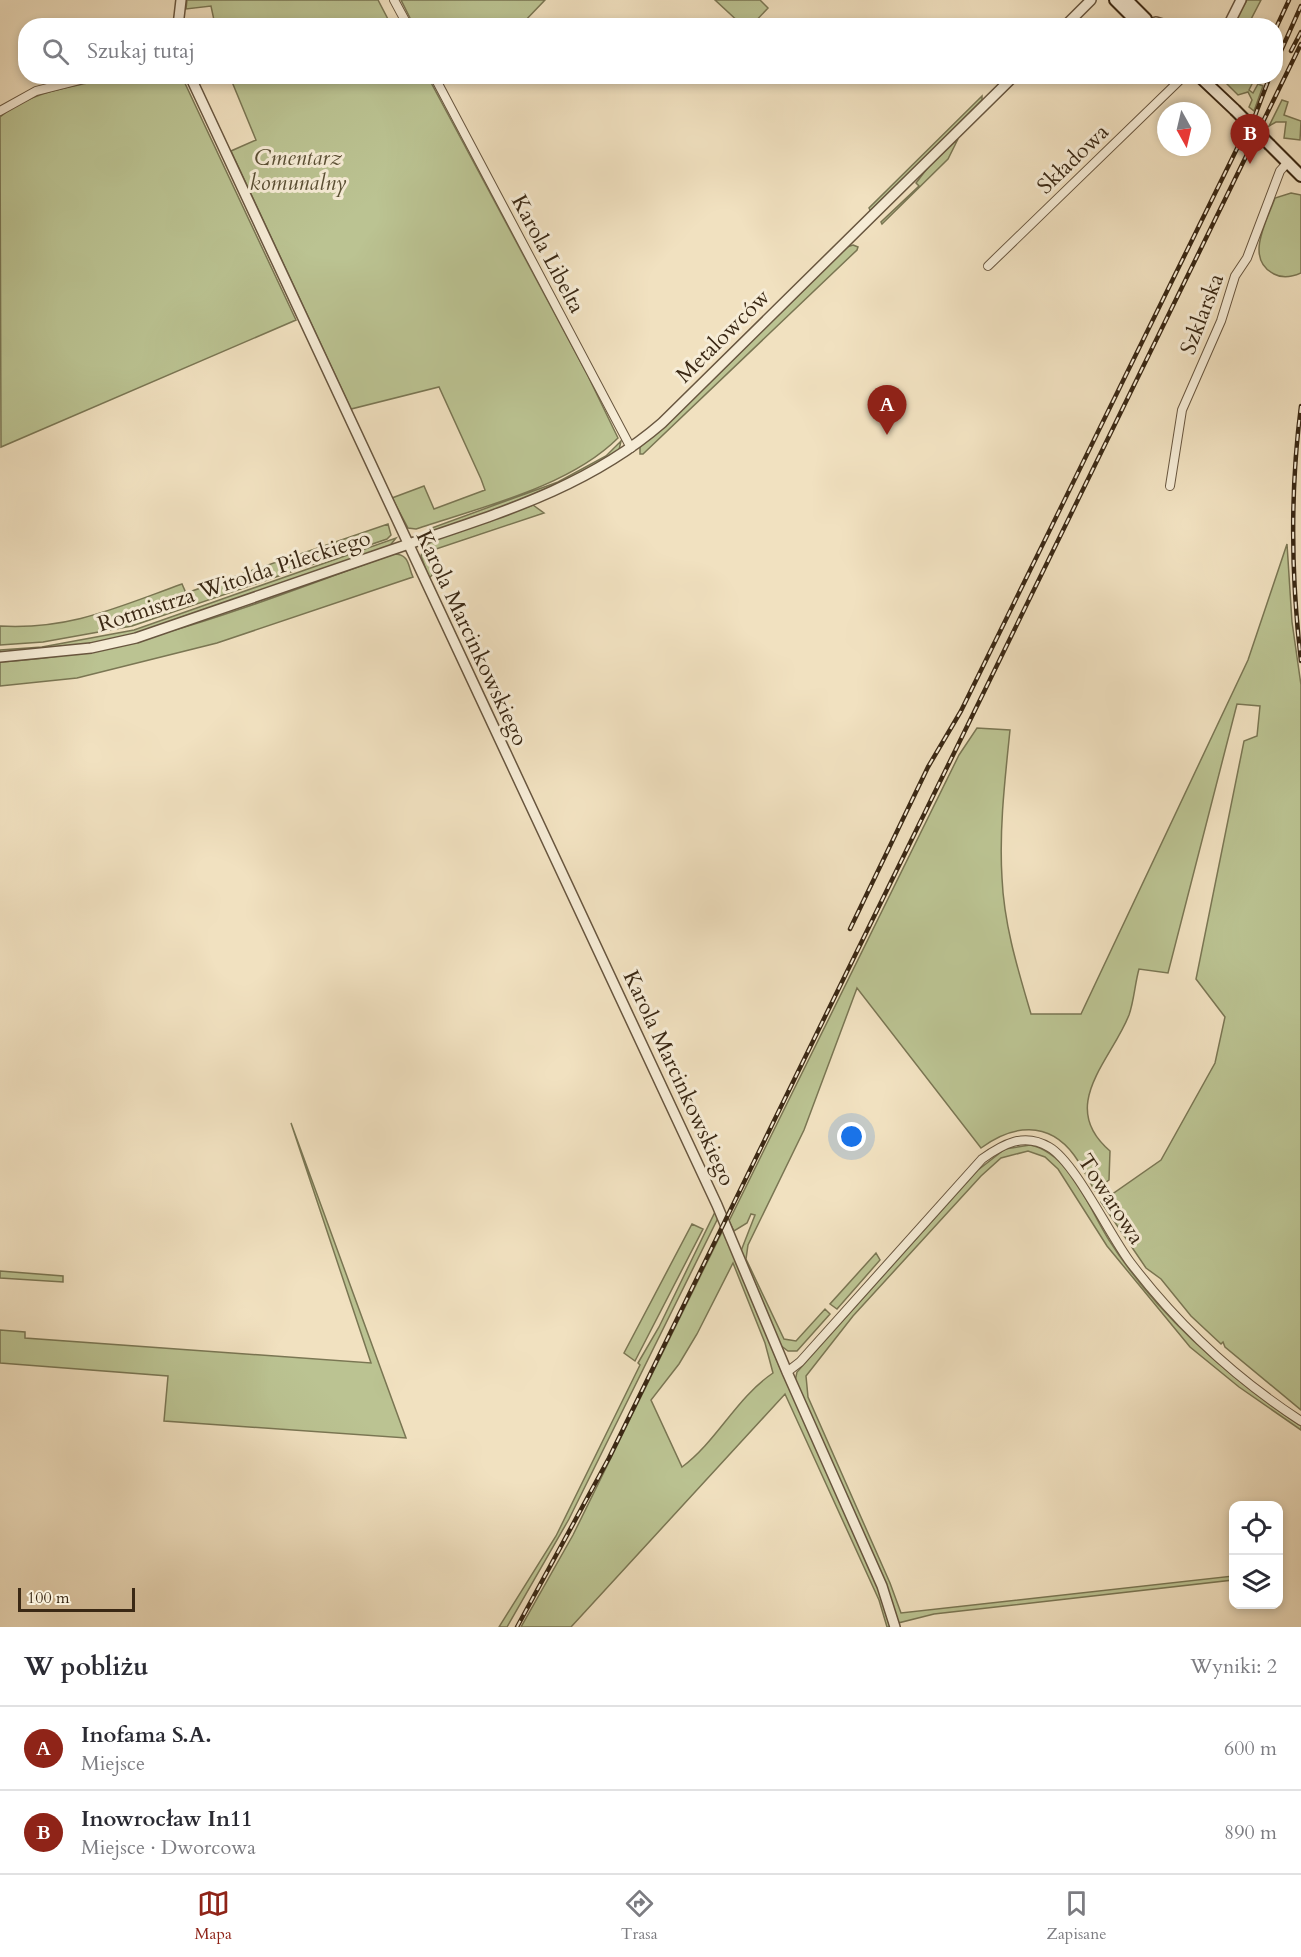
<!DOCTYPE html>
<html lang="pl">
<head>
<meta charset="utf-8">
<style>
  :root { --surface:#fff; --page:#f7f7f7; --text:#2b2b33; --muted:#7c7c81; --line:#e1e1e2; --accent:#8f2418 }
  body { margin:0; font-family:Cardo,serif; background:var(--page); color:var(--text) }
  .controls { position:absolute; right:18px; bottom:18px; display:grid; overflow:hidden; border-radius:12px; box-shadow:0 3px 9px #0003 }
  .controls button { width:54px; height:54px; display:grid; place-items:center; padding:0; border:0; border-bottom:2px solid var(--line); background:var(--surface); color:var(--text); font:30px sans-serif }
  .compass { position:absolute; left:1157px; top:102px; width:54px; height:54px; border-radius:50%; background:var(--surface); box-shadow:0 3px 9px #0003; rotate:172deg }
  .scale { position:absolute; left:18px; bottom:15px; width:117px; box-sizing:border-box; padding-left:6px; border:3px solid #3a2814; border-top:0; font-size:16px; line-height:21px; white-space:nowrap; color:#3a2814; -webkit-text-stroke:4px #f6ecd6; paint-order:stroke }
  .you { position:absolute; left:852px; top:1137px; width:21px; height:21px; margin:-15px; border:4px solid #fff; border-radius:50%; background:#1a73e8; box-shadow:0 0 0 9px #1a73e833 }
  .badge { display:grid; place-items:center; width:39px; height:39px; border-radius:50%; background:var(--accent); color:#fff; font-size:20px; font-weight:700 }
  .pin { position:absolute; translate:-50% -50px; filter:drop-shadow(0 2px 3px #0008) }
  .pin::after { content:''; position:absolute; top:32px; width:21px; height:18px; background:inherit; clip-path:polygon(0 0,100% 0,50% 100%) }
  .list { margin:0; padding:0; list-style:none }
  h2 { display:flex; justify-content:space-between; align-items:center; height:78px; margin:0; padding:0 24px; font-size:26px }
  h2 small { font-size:20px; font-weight:400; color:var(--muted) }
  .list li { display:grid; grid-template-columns:39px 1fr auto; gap:18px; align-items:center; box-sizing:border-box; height:84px; padding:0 24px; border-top:2px solid var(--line) }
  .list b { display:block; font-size:22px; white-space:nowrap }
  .list p { margin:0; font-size:20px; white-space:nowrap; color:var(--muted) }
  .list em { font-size:20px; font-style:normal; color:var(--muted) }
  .icon { flex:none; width:33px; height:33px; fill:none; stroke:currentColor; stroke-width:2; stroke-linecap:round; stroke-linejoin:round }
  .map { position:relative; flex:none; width:1301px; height:1627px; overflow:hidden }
  .search { position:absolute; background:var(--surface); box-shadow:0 3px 9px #0003; left:18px; right:18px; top:18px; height:66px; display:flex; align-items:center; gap:15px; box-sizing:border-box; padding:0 21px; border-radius:24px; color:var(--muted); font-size:22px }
  .sheet { height:246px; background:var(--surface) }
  nav { display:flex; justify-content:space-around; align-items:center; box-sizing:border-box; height:84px; border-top:2px solid var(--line); background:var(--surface); font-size:16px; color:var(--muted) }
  nav a { display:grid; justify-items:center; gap:3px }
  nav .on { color:var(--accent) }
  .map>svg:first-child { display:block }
</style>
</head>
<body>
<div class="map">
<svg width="1301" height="1627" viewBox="0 0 1301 1627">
  <rect width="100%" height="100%" fill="#f1e1c0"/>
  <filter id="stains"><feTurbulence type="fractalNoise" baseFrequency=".00333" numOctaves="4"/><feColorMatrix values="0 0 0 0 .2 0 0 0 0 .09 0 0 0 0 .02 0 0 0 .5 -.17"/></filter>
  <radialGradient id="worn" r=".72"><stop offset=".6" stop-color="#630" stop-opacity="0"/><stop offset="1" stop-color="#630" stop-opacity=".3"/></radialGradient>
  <path fill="#bbc392" stroke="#7a7653" stroke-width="1.5" fill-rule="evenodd" d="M187,0h191l13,25h-176l-4,-19 -25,3z
    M401,0h144l-24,25 -107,1z
    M715,0h45l8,8 -16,17h-10z
    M1247,0h14l-13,25h-15z
    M117,77h65l114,243 -295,127 -1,-330c30,-27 79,-31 117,-40z
    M230,77h198l160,299 30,62c-49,49 -137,69 -202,91l-8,-1 -16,-30 32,-12 10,23 51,-19 -4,-11 -42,-92 -88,22 -120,-258 25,-11z
    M1220,77h19l14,5 -4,8 4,3 5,-9 5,2 -9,25 -5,-4 3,-7 -4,-8 -10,3z
    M982,96v4l-111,112 -2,-4z
    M1282,100l6,2 -4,13 17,6 -1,19 -16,-2 2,-16h-10l-7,4z
    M958,139l-10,20 -66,65 -1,-2 38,-36 -3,-3 13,-17z
    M1291,193l10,2v78c-9,4 -18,6 -27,1 -30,-15 -7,-53 1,-76z
    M853,245l5,2 -1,3 -214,204h-3v-7l39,-34 168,-166z
    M621,441l-2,9c-58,39 -124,60 -190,83v-4l129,-47 48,-26z
    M533,505l11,8 -108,36c1,12 3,21 -7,29l-8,-22 2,-8 11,-8z
    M388,524l3,11 -4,4 -255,87 -89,16 -43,3v-19c70,4 118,-19 182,-42l4,9z
    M396,538l-8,10 -253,86 -45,10 -90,9v-3l42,-3 92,-17z
    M1287,544l5,78 9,63v725l-76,-63 -2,-5 -2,2 -30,-28 -30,-37 -15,-11 -45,-66 60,-42 54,-97 10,-46 -29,-38 48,-238 13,-5 3,-30 -23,-2 -69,269 -29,-4c-4,14 -5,32 -10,46 -18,46 -72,91 -19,136l-1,29 -14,11c-7,-12 -13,-25 -21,-36 -26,-35 -62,-30 -93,-7l-124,-160 -53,142 -56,115 -2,14 38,80 12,2 29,-32 5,5 -33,37h-9l-8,-6 -39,-94 14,-36 -4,-1 -4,9 -13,8 -5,-10 230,-466 18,-27 33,2c-5,49 -11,99 -8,148 2,47 16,92 29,136h50l167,-354z
    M394,554c16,0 14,13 19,23l-196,66 -140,35 -77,8v-24c138,-7 265,-63 394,-108z
    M291,1123l115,315 -242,-17 4,-45 -168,-13v-33l25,2v6l346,25z
    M1030,1145c40,8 59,64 79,95 48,76 118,136 192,186v4l-62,-43 -49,-40 -83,-101 -49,-77 -13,-12 -17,-6 -27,7 -20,18 -128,140 -47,60 2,21 82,186 11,30 332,-37v4l-299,34 -36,9 -13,-38 -90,-204 2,-9 181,-202 27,-21z
    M715,1212l3,6 -149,301 -62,108h-8l57,-91 84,-171 -2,-2 21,-36z
    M692,1224l11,5 -68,132 -11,-8z
    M723,1230l58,140 105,233 5,24h-4l-8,-27 -94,-206 -214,233h-50l52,-92zM733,1263l32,80 8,30c-37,25 -56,68 -91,94l-31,-67 28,-36 18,-30z
    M876,1253l4,7 -43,49 -7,-5z
    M0,1271l63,5v6l-63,-4z"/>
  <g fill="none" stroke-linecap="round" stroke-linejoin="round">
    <defs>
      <path id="minor" d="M394,0l14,26
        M434,76l197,372
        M0,111l36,-20 59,-15
        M988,266l192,-186 -3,-4
        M1170,486l12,-76 39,-89 14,-45 12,-18 33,-87 8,-9
        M787,1372l13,-10 182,-203c21,-15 42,-27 67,-12 26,15 60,87 81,115 48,63 105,116 171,159"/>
      <path id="tertiary" d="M178,26l3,-26
        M1065,26l26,-26
        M1153,26l3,-4 13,4
        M1228,26l13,-26
        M190,76l527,1129 70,167 95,214 13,41
        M0,657l91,-9 45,-10c88,-30 176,-60 264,-91 93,-32 186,-58 262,-124l352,-347"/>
      <path id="secondary" d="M1115,0l26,26
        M1127,0l19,19 2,7
        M1199,76l36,34
        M1270,145l31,31"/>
    </defs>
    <use href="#minor" stroke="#68563f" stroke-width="10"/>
    <use href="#tertiary" stroke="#68563f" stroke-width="12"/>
    <use href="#secondary" stroke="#3a2814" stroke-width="14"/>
    <use href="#minor" stroke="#f6ecd6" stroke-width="8"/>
    <use href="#tertiary" stroke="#f6ecd6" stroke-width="9"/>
    <use href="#secondary" stroke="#f6ecd6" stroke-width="10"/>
    <defs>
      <path id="rail" d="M1276,28l13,-28
        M1291,51l10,-19
        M1276,62l25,-56
        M1250,129l20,-53
        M1301,406c-11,85 -10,170 0,255
        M850,929l78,-162 33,-56 290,-591
        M517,1627l92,-169 692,-1414"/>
    </defs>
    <use href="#rail" stroke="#3a2814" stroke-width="4.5"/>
    <use href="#rail" stroke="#f6ecd6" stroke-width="2" stroke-dasharray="7" stroke-linecap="butt"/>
    <defs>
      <path id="secondary-bridge" d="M1235,110l35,35"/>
    </defs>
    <use href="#secondary-bridge" stroke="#3a2814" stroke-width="14" stroke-linecap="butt"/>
    <use href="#secondary-bridge" stroke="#f6ecd6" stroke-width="10"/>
  </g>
  <g text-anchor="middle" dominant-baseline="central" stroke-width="6" stroke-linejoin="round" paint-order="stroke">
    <g font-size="22" font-style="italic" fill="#5a4f34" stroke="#f6ecd6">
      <text x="298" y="158">Cmentarz<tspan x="298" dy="25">komunalny</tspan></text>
    </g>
    <g font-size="22" fill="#3a2814" stroke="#f6ecd6">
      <text transform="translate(1073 159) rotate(-44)">Składowa</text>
      <text transform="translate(548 254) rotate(62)">Karola Libelta</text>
      <text transform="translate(1202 314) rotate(-69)">Szklarska</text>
      <text transform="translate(723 336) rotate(-45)">Metalowców</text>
      <text transform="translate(234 581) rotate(-18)">Rotmistrza Witolda Pileckiego</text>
      <text transform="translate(472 638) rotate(65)">Karola Marcinkowskiego</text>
      <text transform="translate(679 1078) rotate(65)">Karola Marcinkowskiego</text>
      <text transform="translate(1111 1199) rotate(57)">Towarowa</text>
    </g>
  </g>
  <rect width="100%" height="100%" filter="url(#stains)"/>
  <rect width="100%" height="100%" fill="url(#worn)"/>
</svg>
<div class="controls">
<button><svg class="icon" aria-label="locate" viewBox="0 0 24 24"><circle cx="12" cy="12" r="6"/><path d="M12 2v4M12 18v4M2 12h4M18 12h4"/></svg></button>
<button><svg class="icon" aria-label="layers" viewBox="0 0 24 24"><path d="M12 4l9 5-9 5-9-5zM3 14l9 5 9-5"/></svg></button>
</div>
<svg class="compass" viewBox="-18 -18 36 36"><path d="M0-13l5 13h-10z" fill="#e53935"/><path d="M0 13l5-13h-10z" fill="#7c7c81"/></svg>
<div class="scale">100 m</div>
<div class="you"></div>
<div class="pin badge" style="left:887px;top:435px">A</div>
<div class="pin badge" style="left:1250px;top:164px">B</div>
<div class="search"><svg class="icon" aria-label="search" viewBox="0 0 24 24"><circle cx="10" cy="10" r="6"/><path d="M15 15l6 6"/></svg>Szukaj tutaj</div>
</div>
<section class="sheet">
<h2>W pobliżu<small>Wyniki: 2</small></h2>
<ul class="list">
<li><span class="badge">A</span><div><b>Inofama S.A.</b><p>Miejsce</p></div><em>600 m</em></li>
<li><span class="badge">B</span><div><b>Inowrocław In11</b><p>Miejsce · Dworcowa</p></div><em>890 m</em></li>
</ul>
</section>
<nav>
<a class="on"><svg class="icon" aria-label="map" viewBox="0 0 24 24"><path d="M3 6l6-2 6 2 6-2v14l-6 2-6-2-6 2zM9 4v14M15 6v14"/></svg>Mapa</a>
<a><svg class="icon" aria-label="directions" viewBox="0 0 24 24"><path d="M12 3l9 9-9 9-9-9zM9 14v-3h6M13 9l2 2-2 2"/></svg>Trasa</a>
<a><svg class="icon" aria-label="saved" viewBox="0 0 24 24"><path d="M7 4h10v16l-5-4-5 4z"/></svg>Zapisane</a>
</nav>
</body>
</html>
